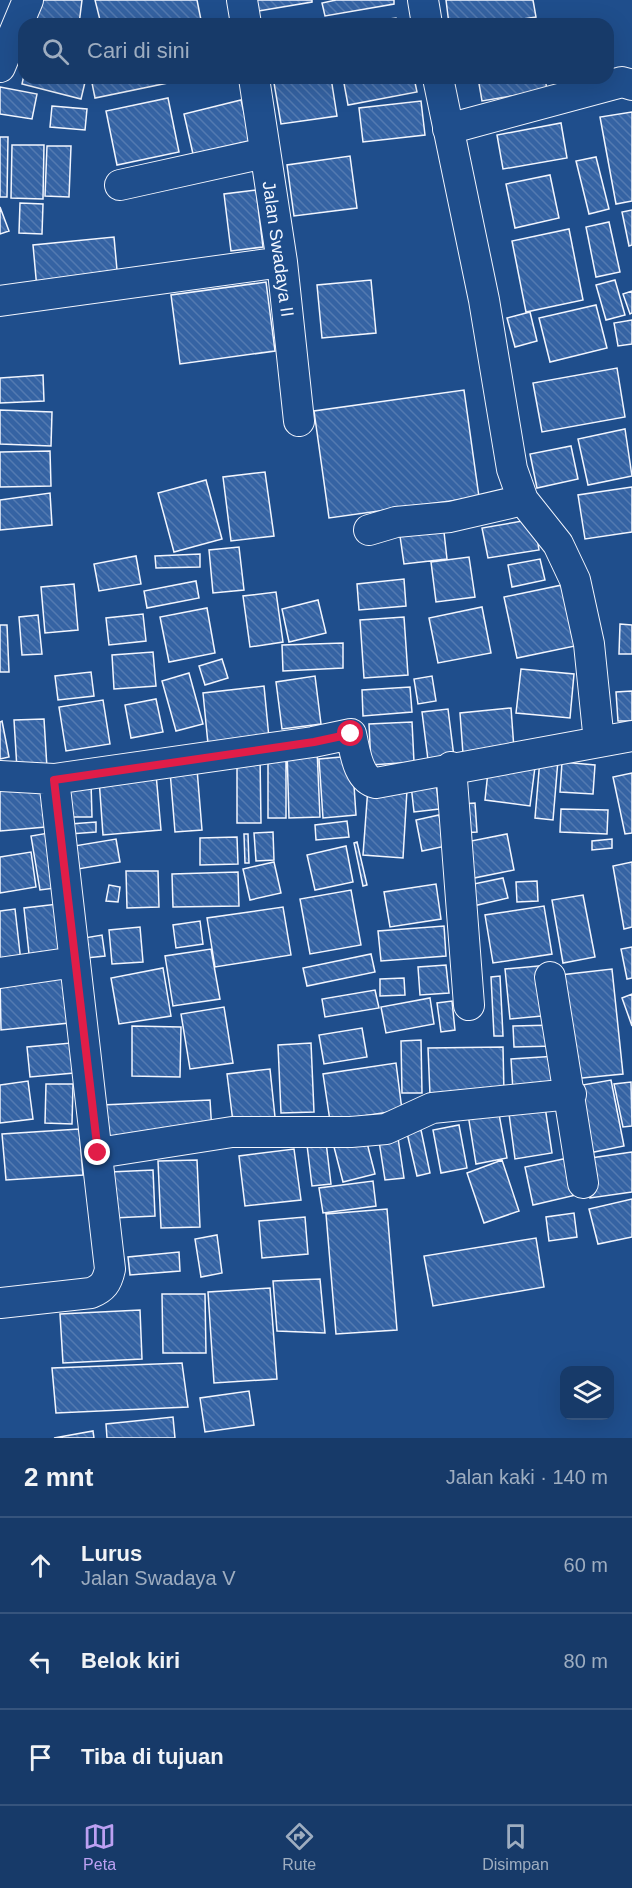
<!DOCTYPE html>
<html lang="id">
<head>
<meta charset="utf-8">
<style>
  :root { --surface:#173a69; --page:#244571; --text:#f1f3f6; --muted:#9eadc0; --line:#36547d; --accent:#bca0f2 }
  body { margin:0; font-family:Arial,sans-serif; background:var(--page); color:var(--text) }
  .controls { position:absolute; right:18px; bottom:18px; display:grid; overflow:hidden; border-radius:12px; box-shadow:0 6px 24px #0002 }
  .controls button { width:54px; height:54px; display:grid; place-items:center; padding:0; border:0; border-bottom:2px solid var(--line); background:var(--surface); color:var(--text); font:30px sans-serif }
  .stop { position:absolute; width:18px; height:18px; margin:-14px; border:4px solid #e11d48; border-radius:50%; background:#fff }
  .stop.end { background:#e11d48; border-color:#fff; box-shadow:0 2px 6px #0008 }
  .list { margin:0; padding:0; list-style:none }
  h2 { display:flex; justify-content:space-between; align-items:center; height:78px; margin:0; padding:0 24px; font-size:26px }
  h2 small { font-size:20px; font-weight:400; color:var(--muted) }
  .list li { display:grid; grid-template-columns:39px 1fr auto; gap:18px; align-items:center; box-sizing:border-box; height:96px; padding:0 24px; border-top:2px solid var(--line) }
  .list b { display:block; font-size:22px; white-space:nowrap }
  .list p { margin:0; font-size:20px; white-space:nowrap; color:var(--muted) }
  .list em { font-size:20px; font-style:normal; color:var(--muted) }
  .icon { flex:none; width:33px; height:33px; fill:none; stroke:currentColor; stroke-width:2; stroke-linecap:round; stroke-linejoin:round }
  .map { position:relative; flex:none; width:632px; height:1438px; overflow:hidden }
  .search { position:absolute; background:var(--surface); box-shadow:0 6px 24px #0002; left:18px; right:18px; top:18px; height:66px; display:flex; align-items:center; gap:15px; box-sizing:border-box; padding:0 21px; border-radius:18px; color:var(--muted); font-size:22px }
  .sheet { height:366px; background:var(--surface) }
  nav { display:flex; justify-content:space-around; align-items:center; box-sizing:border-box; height:84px; border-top:2px solid var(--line); background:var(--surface); font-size:16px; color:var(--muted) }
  nav a { display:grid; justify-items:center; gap:3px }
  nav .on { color:var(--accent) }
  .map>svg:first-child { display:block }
</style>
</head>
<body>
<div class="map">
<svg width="632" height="1438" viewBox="0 0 632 1438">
  <defs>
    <pattern id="building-back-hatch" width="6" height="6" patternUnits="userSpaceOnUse" patternTransform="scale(1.5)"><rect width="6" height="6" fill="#3563a3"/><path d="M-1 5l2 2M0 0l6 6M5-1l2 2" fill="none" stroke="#537ab1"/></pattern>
  </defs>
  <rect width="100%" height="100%" fill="#1f4e8c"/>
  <path fill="url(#building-back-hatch)" stroke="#f2f6ff" stroke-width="1.5" d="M33,0h49l-3,24h-49z
    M95,0h102l4,20 -16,4h-84z
    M250,0h62v2l-60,10z
    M336,0h58v4l-69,12 -3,-13z
    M446,0h87l3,17 -47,7h-40z
    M396,18l1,6h-45z
    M24,75v3h62l-5,21 -59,-15z
    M91,78h101l-97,20z
    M302,78h29l6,38 -56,8 -7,-41z
    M343,78h71l3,14 -69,13z
    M478,78h67l2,12 -65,11z
    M0,87l37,7 -5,25 -32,-5z
    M168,98l11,54 -62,13 -11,-54z
    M241,100l10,41 -58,13 -9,-40z
    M421,101l4,34 -62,7 -4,-34z
    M52,106l35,3 -2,21 -35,-3z
    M632,112v89l-16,3 -16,-87z
    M561,123l6,35 -64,11 -6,-34z
    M0,137h8l-1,60h-7z
    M12,145h32l-1,54 -32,-1z
    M47,146h24l-2,51 -24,-1z
    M350,156l7,52 -63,8 -7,-51z
    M596,157l13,52 -20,5 -13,-53z
    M550,175l9,43 -44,10 -9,-44z
    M256,190l7,57 -32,4 -7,-57z
    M20,203l23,1 -1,30 -23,-1z
    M0,207l9,24 -9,3z
    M632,210v35l-3,1 -7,-34z
    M609,222l11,50 -24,5 -10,-50z
    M569,229l14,71 -57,12 -14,-71z
    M114,237l4,44 -81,8 -4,-44z
    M371,280l5,53 -54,5 -5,-53z
    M615,280l10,35 -19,5 -10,-35z
    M266,282l9,69 -95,13 -9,-69z
    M632,291v22l-2,1 -7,-20z
    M596,305l11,43 -57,14 -11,-44z
    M530,312l7,29 -22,6 -8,-29z
    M632,320v24l-14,2 -4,-23z
    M617,368l8,49 -83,15 -9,-49z
    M43,375l1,26 -44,2v-25z
    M464,390l15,107 -150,21 -15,-107z
    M0,410l52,2 -1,34 -51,-2z
    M625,429l7,47 -44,9 -10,-46z
    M571,446l7,33 -41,9 -7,-34z
    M50,451l1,35 -51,1v-35z
    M265,472l9,64 -43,5 -8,-64z
    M206,480l16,59 -48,13 -16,-59z
    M632,487v45l-47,7 -7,-44z
    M50,493l2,32 -52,5v-30z
    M534,519l5,31 -51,8 -6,-30z
    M443,523l4,36 -43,5 -5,-35z
    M239,547l5,43 -31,3 -4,-43z
    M200,554v13l-44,1 -1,-12z
    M136,556l5,28 -42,7 -5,-27z
    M469,557l6,40 -39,5 -5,-40z
    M540,559l5,21 -33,7 -4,-22z
    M404,579l2,27 -47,4 -2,-26z
    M196,581l3,17 -52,10 -3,-17z
    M74,584l4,46 -33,3 -4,-46z
    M562,585l13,61 -58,12 -13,-61z
    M276,592l7,50 -33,5 -7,-51z
    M318,600l8,33 -37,9 -7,-33z
    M482,607l9,46 -53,10 -9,-45z
    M207,608l8,45 -46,9 -9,-45z
    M143,614l3,27 -37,4 -3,-27z
    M38,615l4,39 -20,1 -3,-38z
    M404,617l4,58 -44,3 -4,-58z
    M620,624l12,1v29h-13z
    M0,625h7l2,47h-9z
    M343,643v25l-60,3 -1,-26z
    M153,652l3,34 -42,3 -2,-34z
    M222,659l6,19 -23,7 -6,-19z
    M521,669l53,5 -4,44 -54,-5z
    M91,672l3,24 -36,4 -3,-24z
    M189,673l14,51 -27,7 -14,-50z
    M315,676l6,48 -39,5 -6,-47z
    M432,676l4,25 -18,3 -4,-25z
    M264,686l5,52 -61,6 -5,-51z
    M410,687l2,25 -49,4 -1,-26z
    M632,691v30h-14l-2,-29z
    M156,699l7,33 -32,6 -6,-33z
    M103,700l7,44 -44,7 -7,-44z
    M511,708l3,41 -51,5 -3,-41z
    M448,709l6,48 -26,3 -6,-48z
    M44,719l3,49 -30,1 -3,-49z
    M2,721l7,36 -9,2v-37z
    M412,722l2,40 -43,3 -2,-41z
    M317,749l3,68 -31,1 -2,-68z
    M237,756h23l1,67h-24z
    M352,756l4,59 -33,3 -4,-59z
    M268,757h18v61h-18z
    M540,759l18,1 -5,60 -18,-2z
    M489,762l46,5 -5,39 -45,-6z
    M562,762l33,3 -2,29 -33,-2z
    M197,769l5,61 -27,2 -5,-61z
    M632,773v60l-7,1 -12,-57z
    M156,774l5,56 -58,5 -4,-56z
    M435,774l4,35 -25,3 -4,-36z
    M53,780l4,46 -57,5v-46z
    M67,782h24l1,35h-25z
    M368,787l39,3 -4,68 -40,-3z
    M475,803l2,29 -15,1 -3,-29z
    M561,809l47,1 -1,24 -47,-2z
    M439,815l7,31 -24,5 -6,-31z
    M347,821l2,16 -33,3 -1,-15z
    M96,822v10l-26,2v-10z
    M54,832l8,55 -22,3 -9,-54z
    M273,832l1,28 -18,1 -2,-28z
    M244,834h4l1,29h-4z
    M507,834l7,36 -40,8 -8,-36z
    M237,837l1,27 -38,1v-27z
    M116,839l4,23 -42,7 -4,-23z
    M612,839v9l-20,2v-9z
    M357,842l10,43 -4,1 -9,-43z
    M346,846l7,36 -38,8 -8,-35z
    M31,852l5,35 -36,6v-36z
    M274,862l7,31 -31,7 -7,-31z
    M632,862v65l-8,2 -11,-63z
    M126,871h32l1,36 -32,1z
    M238,872l1,34 -66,1 -1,-33z
    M503,878l5,20 -39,9 -5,-21z
    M537,881l1,20 -21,1 -1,-20z
    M436,884l5,35 -51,8 -6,-35z
    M109,885l11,2 -2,15 -12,-1z
    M351,890l10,55 -51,9 -10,-55z
    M583,895l12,62 -32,6 -11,-63z
    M58,904l6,56 -34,3 -6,-55z
    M544,906l8,48 -59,9 -8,-48z
    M283,907l8,48 -76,12 -8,-49z
    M15,909l6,53 -21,-4v-47z
    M200,921l3,23 -27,4 -3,-23z
    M444,926l2,30 -65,5 -3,-30z
    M140,927l3,35 -31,2 -3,-34z
    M102,935l3,21 -19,2 -2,-20z
    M632,947v31l-5,1 -6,-30z
    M211,949l9,50 -47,7 -8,-50z
    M371,954l4,18 -68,14 -4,-18z
    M446,965l3,28 -29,2 -2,-28z
    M549,965l4,50 -43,4 -5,-50z
    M163,968l8,48 -52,8 -8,-46z
    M612,969l11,105 -51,5 -12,-104z
    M63,971l6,52 -68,7 -1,-52z
    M500,976l3,60h-9l-3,-59z
    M404,978l1,17 -25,1v-17z
    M375,990l4,18 -54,9 -3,-18z
    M632,994v32l-10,-28z
    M430,998l4,26 -48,9 -5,-26z
    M452,1001l3,29 -14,2 -4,-29z
    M224,1007l9,56 -43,6 -9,-55z
    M556,1025v21l-42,1 -1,-21z
    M132,1026l49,1 -1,50 -48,-1z
    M362,1028l5,29 -43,7 -5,-29z
    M421,1040l1,53h-20l-1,-52z
    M71,1043l3,30 -44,4 -3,-30z
    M311,1043l3,69 -33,1 -3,-68z
    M503,1047l1,47 -74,1 -2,-47z
    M557,1056l2,33 -46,2 -2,-32z
    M396,1063l6,47 -72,11 -7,-47z
    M270,1069l5,48 -42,5 -6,-48z
    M611,1080l13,66 -40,8 -13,-67z
    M28,1081l5,38 -33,4v-38z
    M631,1082l1,44 -9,1 -9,-43z
    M46,1084h27l-1,40 -27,-1z
    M210,1100l2,32 -107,5 -3,-32z
    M544,1100l8,53 -37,6 -7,-53z
    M497,1103l10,55 -31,6 -9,-56z
    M459,1125l8,43 -26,5 -8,-43z
    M79,1129l4,46 -77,5 -4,-46z
    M421,1130l9,43 -13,3 -10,-43z
    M398,1138l6,40 -19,2 -6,-39z
    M366,1139l9,35 -32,8 -9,-35z
    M326,1142l5,42 -19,2 -5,-41z
    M294,1149l7,51 -56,6 -6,-50z
    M632,1152v40l-42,6 -6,-39z
    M568,1158l8,37 -43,10 -8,-38z
    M197,1160l3,67 -39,1 -3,-67z
    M502,1160l17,51 -35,12 -17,-50z
    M153,1170l2,46 -42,2 -3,-46z
    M373,1181l3,25 -53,7 -4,-25z
    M632,1199v38l-34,7 -9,-35z
    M387,1209l10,121 -61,4 -10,-120z
    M574,1213l3,24 -28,4 -3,-24z
    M305,1217l3,37 -46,4 -3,-37z
    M217,1235l5,38 -21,4 -6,-38z
    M536,1238l8,49 -111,19 -9,-50z
    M179,1252l1,19 -50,4 -2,-18z
    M320,1279l5,54 -48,-2 -4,-50z
    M270,1288l7,91 -63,4 -6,-91z
    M162,1294h43l1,59h-43z
    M140,1310l2,49 -79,4 -3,-49z
    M182,1363l6,44 -132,6 -4,-45z
    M249,1391l5,34 -49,7 -5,-34z
    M173,1417l2,21h-68l-1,-14z
    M93,1431l1,7h-40z"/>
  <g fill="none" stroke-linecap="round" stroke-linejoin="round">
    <defs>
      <path id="street" d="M242,0l4,24
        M423,0l4,24
        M0,67l28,-67
        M254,78l28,184 17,159
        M438,78l46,222 28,169 11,31 35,44 17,36 14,64 10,98
        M448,129l174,-47 10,3
        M120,185l145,-32
        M0,301l282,-39
        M369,530l27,-8 54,-5 73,-17
        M451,767l18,238
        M0,776l54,3 259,-37 38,-8c4,16 6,45 25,49l256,-47
        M0,973l75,-11
        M550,977l33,206
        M98,1153l134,-21h119l35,-3 46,-21 139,-14
        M0,1303l91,-10c12,-5 16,-10 19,-24l-56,-490"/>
    </defs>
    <use href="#street" stroke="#f2f6ff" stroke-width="32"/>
    <use href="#street" stroke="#1f4e8c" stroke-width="30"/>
  </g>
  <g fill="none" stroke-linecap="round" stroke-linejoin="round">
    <path stroke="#e11d48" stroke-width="8" d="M98,1153l-44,-373 260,-38 37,-8"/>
  </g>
  <g text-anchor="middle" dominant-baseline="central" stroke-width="4.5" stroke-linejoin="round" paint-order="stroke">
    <g font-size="18" fill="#f2f6ff" stroke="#1f4e8c">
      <text transform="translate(278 249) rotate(82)">Jalan Swadaya II</text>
    </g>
  </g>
</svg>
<div class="controls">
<button><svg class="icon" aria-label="layers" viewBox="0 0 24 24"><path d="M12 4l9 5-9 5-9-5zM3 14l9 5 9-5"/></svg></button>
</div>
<div class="stop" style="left:351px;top:734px"></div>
<div class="stop end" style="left:98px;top:1153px"></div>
<div class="search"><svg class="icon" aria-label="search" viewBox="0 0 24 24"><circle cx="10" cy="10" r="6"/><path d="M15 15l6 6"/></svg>Cari di sini</div>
</div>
<section class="sheet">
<h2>2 mnt<small>Jalan kaki · 140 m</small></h2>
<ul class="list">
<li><svg class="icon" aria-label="ahead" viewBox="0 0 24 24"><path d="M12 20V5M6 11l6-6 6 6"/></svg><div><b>Lurus</b><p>Jalan Swadaya V</p></div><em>60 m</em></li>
<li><svg class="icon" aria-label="left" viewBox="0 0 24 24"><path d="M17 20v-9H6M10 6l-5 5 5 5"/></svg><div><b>Belok kiri</b></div><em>80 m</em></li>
<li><svg class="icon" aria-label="arrive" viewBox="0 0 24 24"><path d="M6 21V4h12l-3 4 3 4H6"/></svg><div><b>Tiba di tujuan</b></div></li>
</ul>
</section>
<nav>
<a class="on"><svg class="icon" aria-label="map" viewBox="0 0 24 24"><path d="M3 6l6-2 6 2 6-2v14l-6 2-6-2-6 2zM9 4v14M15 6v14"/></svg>Peta</a>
<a><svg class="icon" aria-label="directions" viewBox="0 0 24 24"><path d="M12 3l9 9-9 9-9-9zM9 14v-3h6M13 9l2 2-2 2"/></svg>Rute</a>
<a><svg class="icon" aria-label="saved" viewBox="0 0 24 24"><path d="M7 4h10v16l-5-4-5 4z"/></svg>Disimpan</a>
</nav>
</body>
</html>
